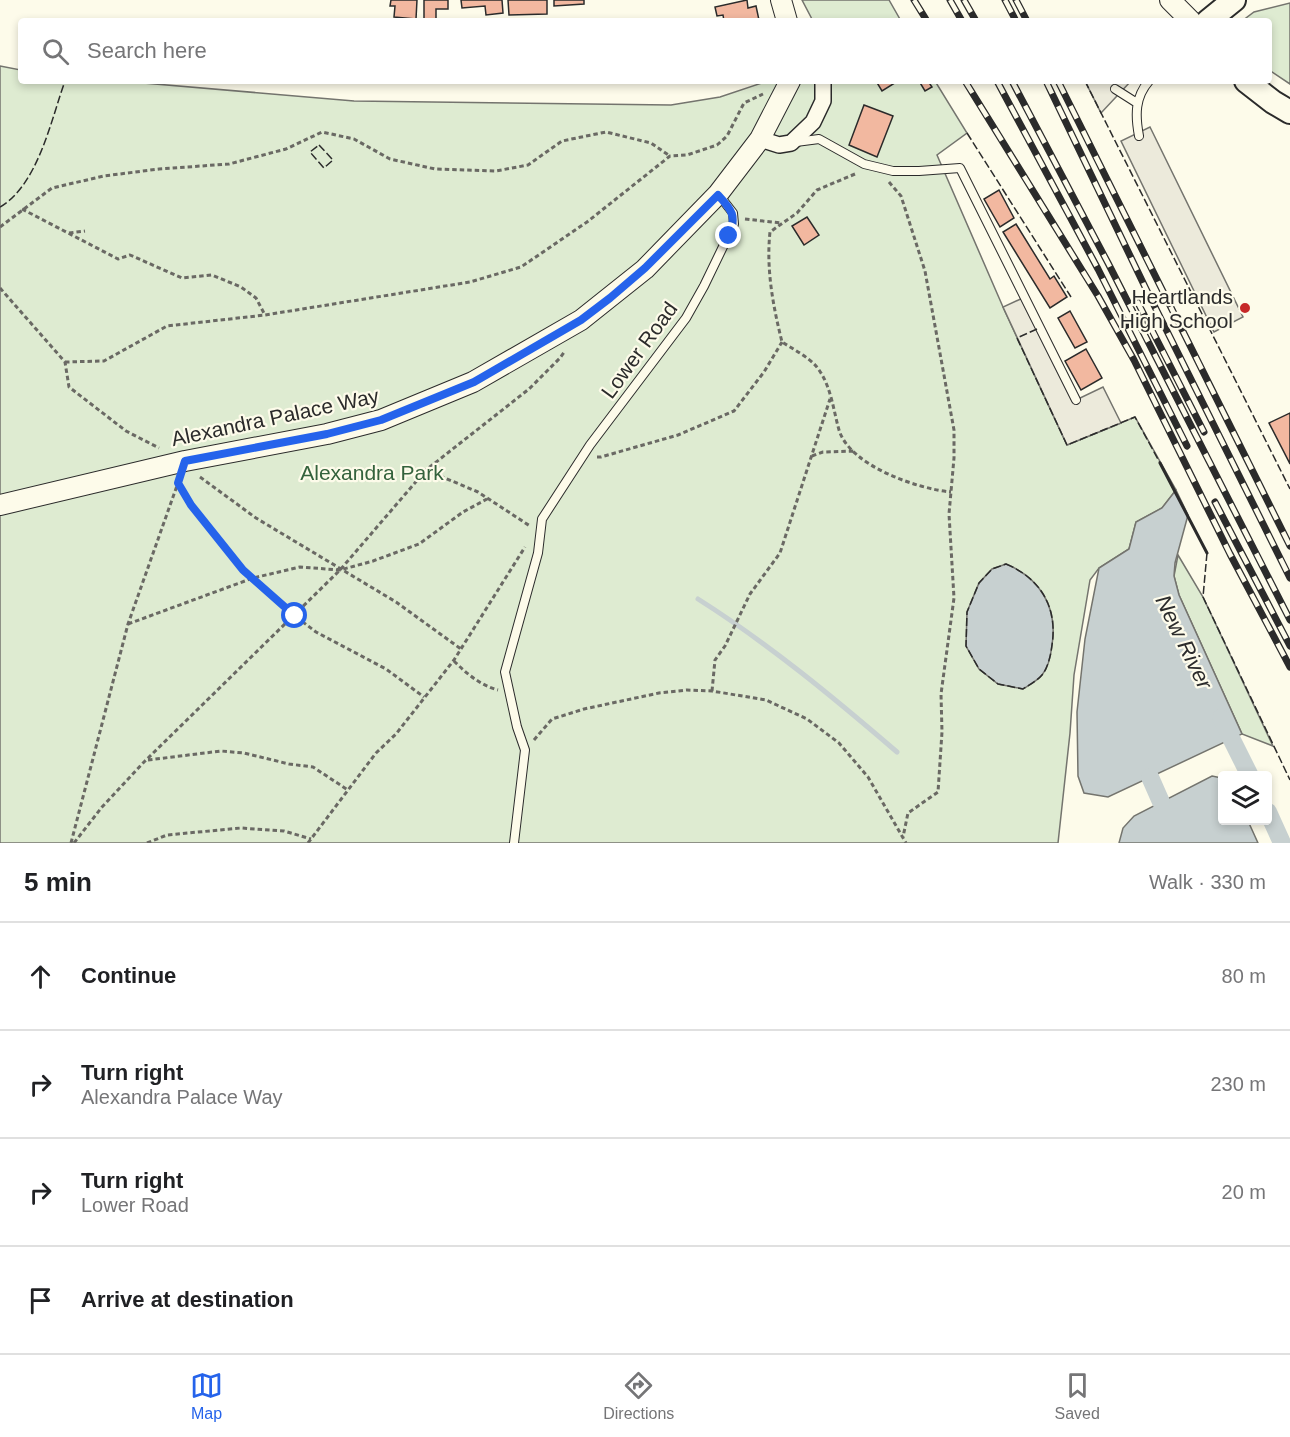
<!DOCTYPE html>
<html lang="en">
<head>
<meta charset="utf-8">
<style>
  :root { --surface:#fff; --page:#f2f2f2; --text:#202124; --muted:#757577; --line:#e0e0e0; --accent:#2563eb }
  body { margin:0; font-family:Helvetica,sans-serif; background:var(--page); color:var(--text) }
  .controls { position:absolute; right:18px; bottom:18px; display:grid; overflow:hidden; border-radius:6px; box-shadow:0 3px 9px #0003 }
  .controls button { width:54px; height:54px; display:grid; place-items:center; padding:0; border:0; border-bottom:2px solid var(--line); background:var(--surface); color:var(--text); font:30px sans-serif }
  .stop { position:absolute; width:18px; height:18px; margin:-14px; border:4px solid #2563eb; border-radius:50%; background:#fff }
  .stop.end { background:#2563eb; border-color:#fff; box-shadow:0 2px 6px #0008 }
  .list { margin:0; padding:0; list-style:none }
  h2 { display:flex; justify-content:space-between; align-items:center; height:78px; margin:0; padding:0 24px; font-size:26px }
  h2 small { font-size:20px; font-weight:400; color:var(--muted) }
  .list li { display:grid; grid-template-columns:39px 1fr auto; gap:18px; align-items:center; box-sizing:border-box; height:108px; padding:0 24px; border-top:2px solid var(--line) }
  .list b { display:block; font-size:22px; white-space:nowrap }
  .list p { margin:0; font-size:20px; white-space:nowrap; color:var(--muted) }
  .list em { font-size:20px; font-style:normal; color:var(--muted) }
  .icon { flex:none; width:33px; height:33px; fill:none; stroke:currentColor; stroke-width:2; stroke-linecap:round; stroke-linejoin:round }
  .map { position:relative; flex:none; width:1290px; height:843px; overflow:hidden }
  .search { position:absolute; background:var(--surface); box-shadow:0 3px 9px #0003; left:18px; right:18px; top:18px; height:66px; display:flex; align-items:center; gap:15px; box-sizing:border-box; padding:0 21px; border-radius:6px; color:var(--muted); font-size:22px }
  .sheet { height:510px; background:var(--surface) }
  nav { display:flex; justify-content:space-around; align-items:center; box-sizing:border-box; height:84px; border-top:2px solid var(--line); background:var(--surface); font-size:16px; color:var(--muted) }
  nav a { display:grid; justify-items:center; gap:3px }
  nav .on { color:var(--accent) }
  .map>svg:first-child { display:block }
</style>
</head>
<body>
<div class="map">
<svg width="1290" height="843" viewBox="0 0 1290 843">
  <rect width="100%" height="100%" fill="#fdfbea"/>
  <path fill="#deebd1" stroke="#74746e" stroke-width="1.5" d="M802,0h87l12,21h-88z
    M1290,3v81l-21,-14v-49h-27l12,-9z
    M0,66l21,4v11h99l234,20 317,4 49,-8 48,-16h167l32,52 -30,22 66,152 64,138 68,-28 41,73 -14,18 -26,14 -7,27 -30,19 -9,12 -16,95 -4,58 -12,110h-1058z
    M1178,555l25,42 70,149 -31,-12 -63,-139 -5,-19z"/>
  <path fill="#eceadb" stroke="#74746e" stroke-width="1.5" d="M1085,81h46l-30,32z
    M1150,127l93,190 -29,15 -93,-191z
    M1025,297l51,103 27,-13 18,36 -54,22 -64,-138z"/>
  <path fill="#c7d0d0" stroke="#74746e" stroke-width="1.5" d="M1176,490l12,25 -13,48 -1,13 5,19 63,139 -134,63 -24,-4 -6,-17 -1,-64 8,-73 14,-71 30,-19 7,-27 26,-14z
    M1006,564c34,14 52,43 46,81 -1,9 -4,23 -10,30 -5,6 -13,10 -19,14l-25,-5 -19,-15 -13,-23 1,-34 12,-29 13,-14z
    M1212,776l10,2v42l26,1 10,22h-139l4,-15 11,-12z"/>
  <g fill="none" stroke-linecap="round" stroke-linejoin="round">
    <path stroke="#c7d0d0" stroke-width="5" d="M698,599c71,45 135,98 199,153"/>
    <path stroke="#c7d0d0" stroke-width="18" d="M1221,718l29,58
      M1150,777l11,25
      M1268,812l14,31"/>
  </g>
  <path fill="#f2b8a0" stroke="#2b2b2b" stroke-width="1.5" d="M391,0h26l-1,19 -22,-2 1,-11h-5z
    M424,0h24v9h-12v10h-12z
    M461,0h41l1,13 -17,2 -1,-9 -23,2z
    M508,0h39v14l-38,1z
    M554,0h30v4l-30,2z
    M747,0l1,8 8,-2 3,14 -35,1 -1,-6 -6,1 -2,-9z
    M876,81h22l-16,10z
    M919,81h9l4,6 -7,4z
    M864,105l29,11 -16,41 -28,-12z
    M999,190l15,28 -14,9 -16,-28z
    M807,217l12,18 -15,10 -12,-19z
    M1016,224l34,55 4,-3 13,21 -17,11 -47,-76z
    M1070,311l17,31 -12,6 -17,-30z
    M1086,349l16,29 -21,12 -16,-29z
    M1290,413v51l-21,-41z"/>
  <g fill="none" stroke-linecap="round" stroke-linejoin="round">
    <defs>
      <path id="service" d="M1115,89l22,14
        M1139,136c-4,-21 -4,-39 10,-55
        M796,142l23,-3 45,25 29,7h26l41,-3 116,232
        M514,843l11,-93 -8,-23 -12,-55 33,-119 4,-34 48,-74 96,-127 18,-32 30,-62 -1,-11 -14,-18"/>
      <path id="minor" d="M760,139l19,6 12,-2 22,-21 10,-21v-20"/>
      <path id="tertiary" d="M781,0l6,21
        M1170,0l21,21
        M0,505l185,-44 142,-27 54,-14 92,-38 108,-62 64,-51 73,-75 42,-55 30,-58"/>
      <path id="secondary" d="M1208,21l26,-21
        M1246,81l27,21 17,10"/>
    </defs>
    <use href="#service" stroke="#2b2b2b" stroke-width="10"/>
    <use href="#minor" stroke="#2b2b2b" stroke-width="18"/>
    <use href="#tertiary" stroke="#2b2b2b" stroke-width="22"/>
    <use href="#secondary" stroke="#2b2b2b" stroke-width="26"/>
    <path stroke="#6a6964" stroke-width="3" stroke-dasharray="4.5 3" stroke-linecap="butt" d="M855,174l-38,16 -20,23 -27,19c-4,37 3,74 12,110 11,7 26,15 34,24 15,18 17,43 23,64 11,36 79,59 112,62
      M889,182l12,14 24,75 29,159v28l-5,56 5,84 -13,96 1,38 -4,60 -30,21 -5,24
      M22,209l96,50 12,-4 52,23 30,-3 29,12 15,11 9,17
      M745,219l36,4
      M0,227l52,-39 52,-12 55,-7 70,-5 57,-15 36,-17 32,7 36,20 45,10 61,2 32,-6 34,-24 44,-9 45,11 19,13
      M69,233l16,-2
      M0,288l65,74 4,25 57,44 33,17
      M65,362l39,-1 63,-35 98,-11 205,-33 51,-15 66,-45 83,-66 17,-1 30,-10 10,-9 17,-33 19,-9
      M812,456l11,-4 31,-1
      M597,457h4l77,-22 56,-24 30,-39 18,-30
      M426,470l52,22 52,34
      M200,477l56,41 140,84 65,47
      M178,483l13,22 52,65 52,46 21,16 70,37 38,28
      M128,624l125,-46 47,-11 40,3 33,-9 46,-17 44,-32 24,-13
      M454,661c13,13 26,24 44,29
      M712,691l3,-31 10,-14 25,-52 30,-41 50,-154
      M534,740l18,-21 32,-10 75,-16 28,-3 25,1 54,9 41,19 32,24 29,34 38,66
      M148,760l73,-9 23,2 45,11 24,3 35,23
      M71,843l57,-219 51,-144
      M74,843l28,-36 42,-45 196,-192 86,-100 103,-81 31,-31 5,-7
      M147,843l20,-8 74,-7 43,3 27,8
      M308,843l68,-90 20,-19 58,-74 71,-113"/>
    <use href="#service" stroke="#fdfbea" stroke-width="8"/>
    <use href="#minor" stroke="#fdfbea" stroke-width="15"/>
    <use href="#tertiary" stroke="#fdfbea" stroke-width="20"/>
    <use href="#secondary" stroke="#fdfbea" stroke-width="22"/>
    <defs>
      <path id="rail" d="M914,0l13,21
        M950,0l12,21
        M964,0l12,21
        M1005,0l11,21
        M1016,0l11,21
        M965,81l133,215 36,64 96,194 60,113
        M997,81l101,188 89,177
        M1012,81l96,182 182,357
        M1046,81l101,210 143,287
        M1058,81l232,465
        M1137,301l67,131
        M1215,502l75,144"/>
    </defs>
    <use href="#rail" stroke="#2b2b2b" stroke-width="7"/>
    <use href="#rail" stroke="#fdfbea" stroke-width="4.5" stroke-dasharray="14" stroke-linecap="butt"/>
    <path stroke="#2b2b2b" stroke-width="1.5" stroke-dasharray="8 3" stroke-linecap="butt" d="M1085,81l205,408
      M967,133l104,164
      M319,145l14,15 -9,8 -14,-16z
      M0,207c38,-22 51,-87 65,-126
      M1037,329l-20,9 50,107 68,-28 25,46
      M1207,553l-4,44 87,183
      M1006,564c34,14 52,43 46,81 -1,9 -4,23 -10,30 -5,6 -13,10 -19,14l-25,-5 -19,-15 -13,-23 1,-34 12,-29 13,-14z"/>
    <path stroke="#2b2b2b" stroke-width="3" d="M1160,463l47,90"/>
  </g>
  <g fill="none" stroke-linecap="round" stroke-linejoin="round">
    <path stroke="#2563eb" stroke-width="8" d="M295,616l-52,-46 -52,-65 -13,-22 7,-22 142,-27 54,-14 93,-38 107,-62 29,-22 35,-30 73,-73c14,15 19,21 11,41"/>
  </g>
  <circle fill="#c62828" stroke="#fdfbea" stroke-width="2" cx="1245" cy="308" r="6"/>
  <g text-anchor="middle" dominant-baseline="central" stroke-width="4.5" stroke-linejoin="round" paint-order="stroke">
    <g font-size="21" fill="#2b2b2b" stroke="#fdfbea" text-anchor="end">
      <text x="1233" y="296">Heartlands<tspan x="1233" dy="24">High School</tspan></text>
    </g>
    <g font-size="21" fill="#2b2b2b" stroke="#fdfbea">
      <text transform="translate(639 350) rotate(-54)">Lower Road</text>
      <text transform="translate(275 417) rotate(-12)">Alexandra Palace Way</text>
    </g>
    <g font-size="21" fill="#34623c" stroke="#fdfbea">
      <text x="372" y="472">Alexandra Park</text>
    </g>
    <g font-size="22" font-style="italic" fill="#2b2b2b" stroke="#fdfbea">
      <text transform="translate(1184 642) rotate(64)">New River</text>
    </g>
  </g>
</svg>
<div class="controls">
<button><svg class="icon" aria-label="layers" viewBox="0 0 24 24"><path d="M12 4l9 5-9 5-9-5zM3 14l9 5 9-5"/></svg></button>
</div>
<div class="stop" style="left:295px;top:616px"></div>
<div class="stop end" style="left:729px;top:236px"></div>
<div class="search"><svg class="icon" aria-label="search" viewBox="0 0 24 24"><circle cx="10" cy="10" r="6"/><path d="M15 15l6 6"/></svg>Search here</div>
</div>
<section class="sheet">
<h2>5 min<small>Walk · 330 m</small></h2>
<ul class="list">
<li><svg class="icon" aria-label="ahead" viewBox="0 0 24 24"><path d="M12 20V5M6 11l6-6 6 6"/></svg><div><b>Continue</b></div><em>80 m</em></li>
<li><svg class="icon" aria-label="right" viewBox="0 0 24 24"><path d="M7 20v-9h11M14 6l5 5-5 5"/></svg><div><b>Turn right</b><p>Alexandra Palace Way</p></div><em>230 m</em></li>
<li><svg class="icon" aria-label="right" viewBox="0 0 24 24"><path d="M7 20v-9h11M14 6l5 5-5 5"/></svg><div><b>Turn right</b><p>Lower Road</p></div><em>20 m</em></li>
<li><svg class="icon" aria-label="arrive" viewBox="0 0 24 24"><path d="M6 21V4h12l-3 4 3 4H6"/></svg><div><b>Arrive at destination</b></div></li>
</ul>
</section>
<nav>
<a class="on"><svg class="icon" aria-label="map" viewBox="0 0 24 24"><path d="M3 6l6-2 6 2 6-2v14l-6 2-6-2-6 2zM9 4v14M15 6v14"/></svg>Map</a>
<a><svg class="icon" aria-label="directions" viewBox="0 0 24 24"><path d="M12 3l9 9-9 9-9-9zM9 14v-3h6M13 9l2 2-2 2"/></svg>Directions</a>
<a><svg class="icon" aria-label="saved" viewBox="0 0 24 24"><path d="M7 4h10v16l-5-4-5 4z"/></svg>Saved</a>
</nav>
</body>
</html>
